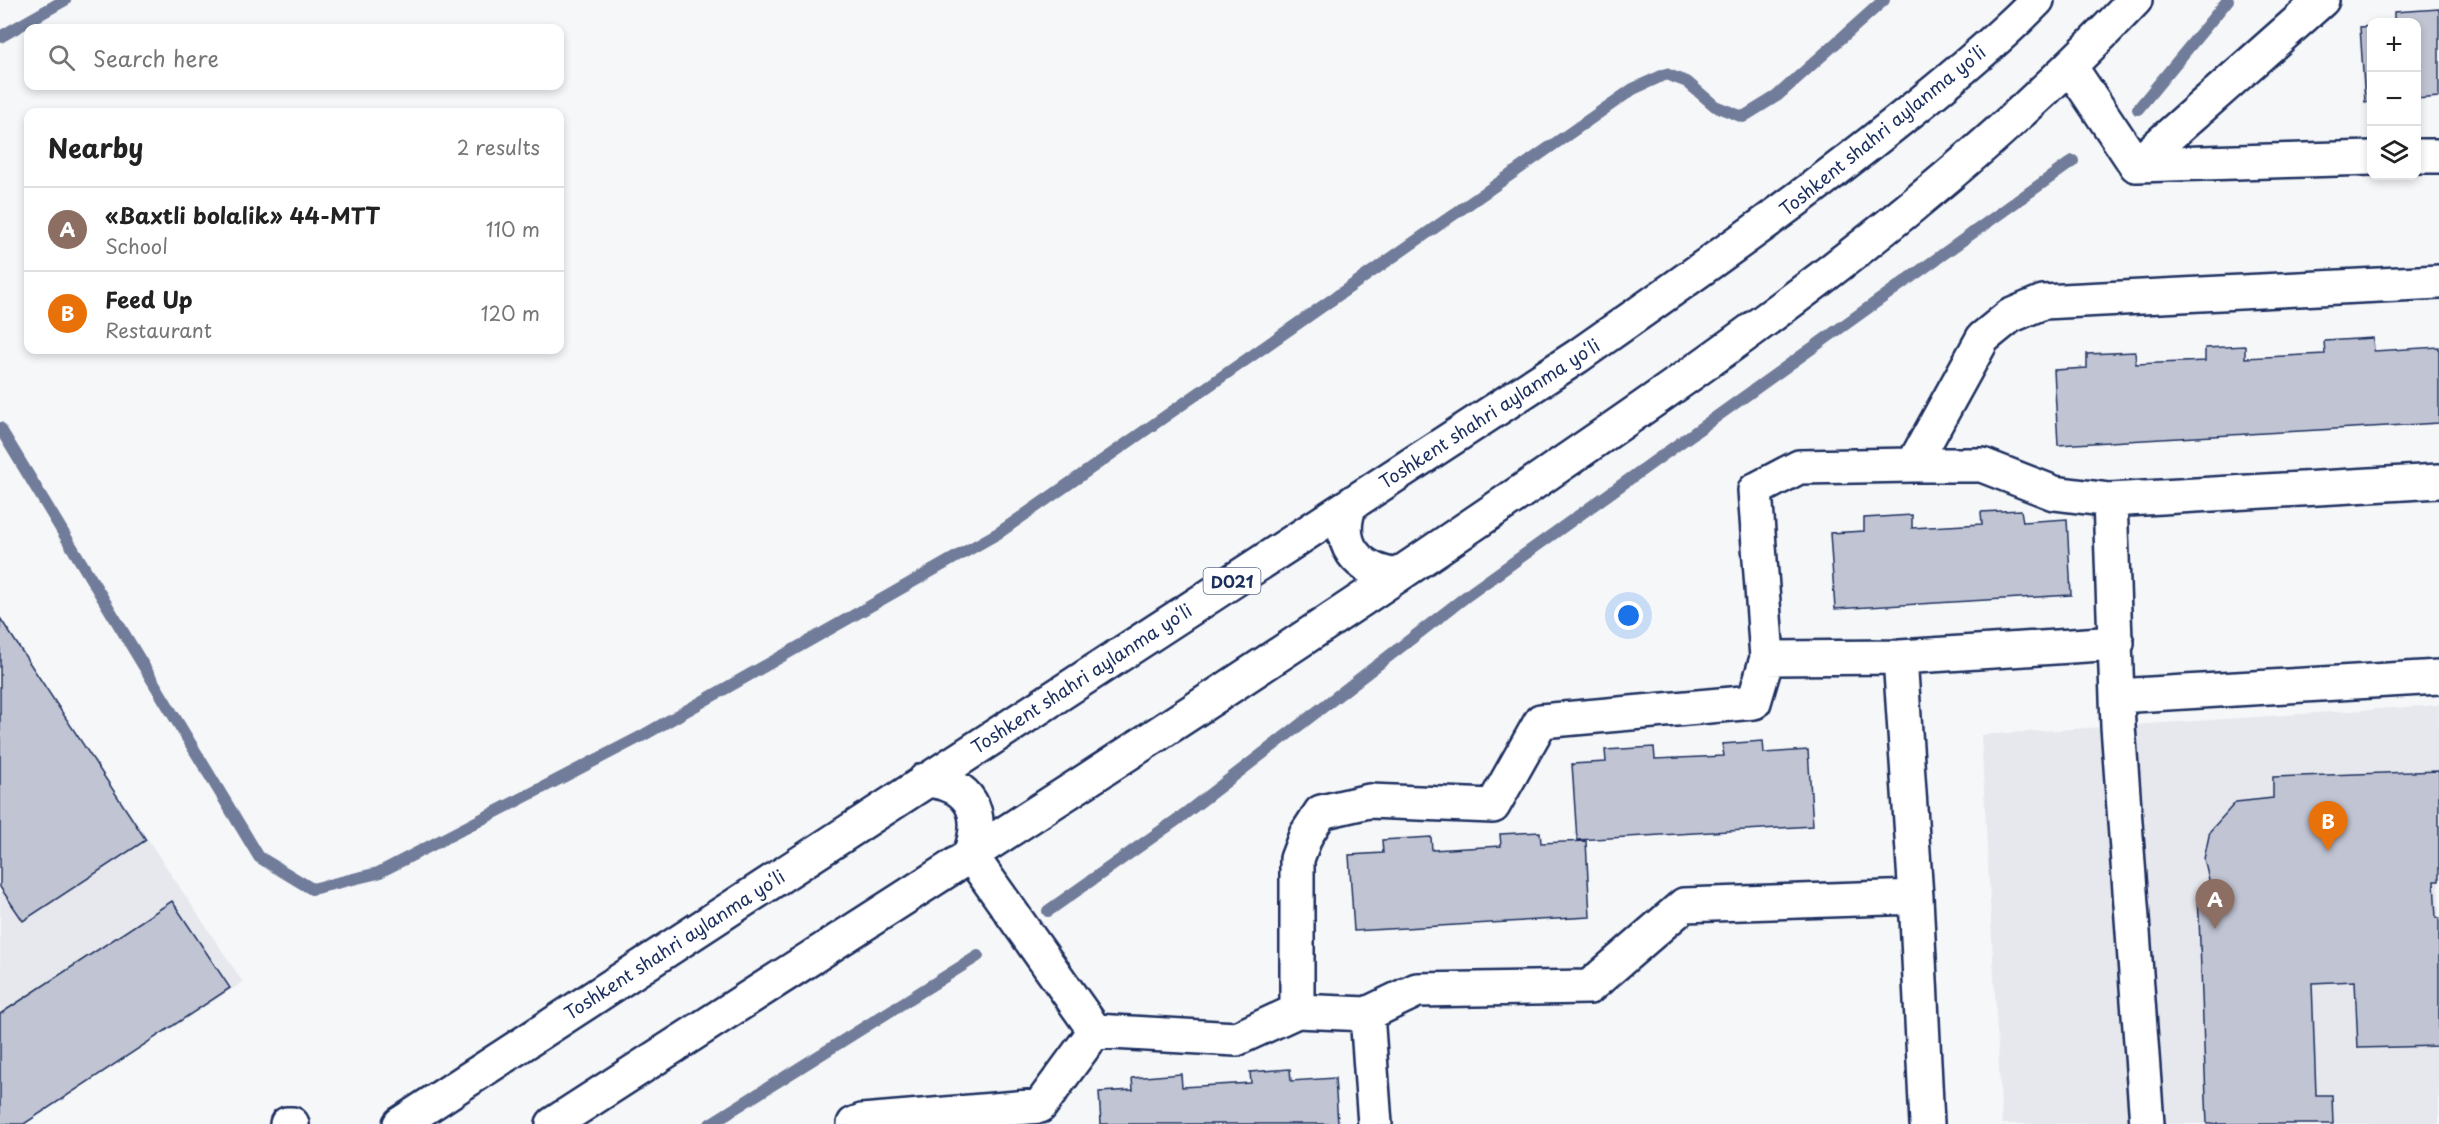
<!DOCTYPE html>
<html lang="en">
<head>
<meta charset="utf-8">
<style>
  :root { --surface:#fff; --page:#f6f6f6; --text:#222; --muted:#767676; --line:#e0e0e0; --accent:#ea580c }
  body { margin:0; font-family:"Playpen Sans",sans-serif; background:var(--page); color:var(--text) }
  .controls { position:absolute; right:18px; top:18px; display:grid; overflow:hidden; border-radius:12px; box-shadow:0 3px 9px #0003 }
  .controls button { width:54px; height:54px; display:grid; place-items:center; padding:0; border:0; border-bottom:2px solid var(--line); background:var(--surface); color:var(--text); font:30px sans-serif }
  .you { position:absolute; left:1629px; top:616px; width:21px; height:21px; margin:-15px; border:4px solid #fff; border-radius:50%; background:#1a73e8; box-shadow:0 0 0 9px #1a73e833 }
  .badge { display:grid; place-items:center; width:39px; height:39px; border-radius:50%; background:var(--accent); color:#fff; font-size:20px; font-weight:700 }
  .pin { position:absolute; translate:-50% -50px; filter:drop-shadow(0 2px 3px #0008) }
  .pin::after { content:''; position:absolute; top:32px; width:21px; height:18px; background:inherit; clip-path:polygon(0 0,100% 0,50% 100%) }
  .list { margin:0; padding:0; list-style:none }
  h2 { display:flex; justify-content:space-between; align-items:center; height:78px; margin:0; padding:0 24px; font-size:26px }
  h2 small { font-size:20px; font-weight:400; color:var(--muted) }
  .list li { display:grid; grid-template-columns:39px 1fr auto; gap:18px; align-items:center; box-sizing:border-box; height:84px; padding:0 24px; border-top:2px solid var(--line) }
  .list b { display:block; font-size:22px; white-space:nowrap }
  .list p { margin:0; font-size:20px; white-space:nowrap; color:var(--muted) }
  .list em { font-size:20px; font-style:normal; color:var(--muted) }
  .icon { flex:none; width:33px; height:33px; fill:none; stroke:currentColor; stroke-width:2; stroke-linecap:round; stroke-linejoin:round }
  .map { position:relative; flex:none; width:2439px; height:1124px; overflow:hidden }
  .search { position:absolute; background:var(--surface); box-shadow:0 3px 9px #0003; left:24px; top:24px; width:540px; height:66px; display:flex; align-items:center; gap:15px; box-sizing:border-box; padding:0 21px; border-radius:12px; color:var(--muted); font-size:22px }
  .panel { position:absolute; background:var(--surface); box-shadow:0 3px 9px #0003; left:24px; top:108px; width:540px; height:246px; border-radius:12px }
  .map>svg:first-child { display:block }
</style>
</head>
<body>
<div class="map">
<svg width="2439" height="1124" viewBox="0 0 2439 1124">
  <rect width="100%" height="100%" fill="#f6f7f9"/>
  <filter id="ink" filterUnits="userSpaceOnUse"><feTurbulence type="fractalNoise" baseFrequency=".0167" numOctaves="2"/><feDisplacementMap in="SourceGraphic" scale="12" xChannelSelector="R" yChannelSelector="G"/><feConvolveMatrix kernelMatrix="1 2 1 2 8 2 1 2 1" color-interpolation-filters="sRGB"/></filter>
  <g filter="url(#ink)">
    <path fill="#e6e8ee" d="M0,618l243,364 -219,142h-24z
      M2439,705v419h-437l-21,-389z"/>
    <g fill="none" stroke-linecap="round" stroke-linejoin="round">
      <path stroke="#707c99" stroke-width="12" d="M0,37l65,-37
        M2138,109l90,-109
        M0,428l259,429 53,32 66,-16 264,-137 358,-204 633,-443 33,-15 21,8 28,24 28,11 34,-21 107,-96
        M1048,911l130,-92 290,-224 605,-434
        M710,1124l268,-168"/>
    </g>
    <path fill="#c0c4d3" stroke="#1b2f5e" stroke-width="1.5" d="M2439,9v88l-23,2v-77h-22v-10z
      M2372,26v75l-7,1 -5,-75z
      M2373,338l1,13 65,-4v76l-381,22 -4,-75 33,-2v-14l48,-2 1,12 69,-3v-13l40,-2v12l80,-4 -1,-13z
      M2021,510l2,12 44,-3 4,76 -236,14 -5,-76 34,-2v-13l48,-3v13l70,-4 -1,-12z
      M0,618l146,222 -123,81 -23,-34z
      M1763,741l1,12 44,-3 5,76 -236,14 -5,-76 34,-2 -1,-12 49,-3 1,12 69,-3 -2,-12z
      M2439,771v110h-5l2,37h3v128l-81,2 -3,-67 -43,2 4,112h16l1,29h-126l-9,-232h14l-8,-33 6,-28 26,-29 37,-4v-21z
      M1540,832l1,11 45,-2 4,76 -236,14 -5,-76 34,-2 -1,-13 49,-3 1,13 69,-4 -1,-12z
      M172,901l58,87 -206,136h-24v-110z
      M1290,1069l1,12 44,-3 3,46h-237l-2,-32 34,-2 -1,-12 49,-4 1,13 69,-4 -1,-11z"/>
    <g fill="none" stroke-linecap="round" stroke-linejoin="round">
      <defs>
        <path id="minor" d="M2071,68l65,97 236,-7
          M2416,156h23
          M2136,165l186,-165
          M1913,465h69l72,28 56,7 329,-19
          M2110,500l8,226 29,398
          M2117,643l-217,14 -133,1 -12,-168 44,-23 114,-2 70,-127 27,-22 33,-14 396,-20
          M1900,657l16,240 11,227
          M2117,696l322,-19
          M970,854l125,177 141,8 61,-28 70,3 50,-24 172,-3 95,-82 232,-8
          M1297,1011v-152l9,-24 15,-23 48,-11 124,5 48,-85 213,-19 13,-44
          M1367,1014l8,110
          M287,1124h5
          M854,1124l8,-3 178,-15 55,-75"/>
        <path id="highway" d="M1350,505c-15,39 7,65 47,71
          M925,780c45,3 61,32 45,74
          M400,1124l1178,-768c108,-76 216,-151 319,-234 48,-38 97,-78 140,-122
          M553,1124c309,-200 621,-396 925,-603 231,-157 465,-317 657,-521"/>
      </defs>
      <use href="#minor" stroke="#1b2f5e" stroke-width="38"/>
      <use href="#highway" stroke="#1b2f5e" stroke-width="38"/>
      <use href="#minor" stroke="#fff" stroke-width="33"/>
      <use href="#highway" stroke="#fff" stroke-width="33"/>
    </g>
  </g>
  <g text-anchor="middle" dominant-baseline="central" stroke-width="4.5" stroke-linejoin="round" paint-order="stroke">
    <rect fill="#fff" stroke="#5f6d8e" stroke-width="1.5" x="1203.5" y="568" width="57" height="26" rx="4.5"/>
    <g font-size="16" font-weight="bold" fill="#1b2f5e">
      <text x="1232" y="581">D021</text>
    </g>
    <g font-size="18" fill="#1b2f5e" stroke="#fff">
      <text transform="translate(1882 130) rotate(-39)">Toshkent shahri aylanma yoʻli</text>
      <text transform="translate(1489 413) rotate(-33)">Toshkent shahri aylanma yoʻli</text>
      <text transform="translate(1081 678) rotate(-33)">Toshkent shahri aylanma yoʻli</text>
      <text transform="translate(674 944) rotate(-33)">Toshkent shahri aylanma yoʻli</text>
    </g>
  </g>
</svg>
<div class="controls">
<button>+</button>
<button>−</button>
<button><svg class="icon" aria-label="layers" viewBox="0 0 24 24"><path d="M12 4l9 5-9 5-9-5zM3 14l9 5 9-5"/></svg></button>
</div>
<div class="you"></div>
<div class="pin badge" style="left:2215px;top:929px;background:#8d6e63">A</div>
<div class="pin badge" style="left:2328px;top:851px;background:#e8710a">B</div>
<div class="search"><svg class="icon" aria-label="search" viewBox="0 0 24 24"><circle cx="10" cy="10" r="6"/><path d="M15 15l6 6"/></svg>Search here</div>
<section class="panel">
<h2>Nearby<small>2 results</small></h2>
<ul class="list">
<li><span class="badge" style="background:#8d6e63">A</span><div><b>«Baxtli bolalik» 44-MTT</b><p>School</p></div><em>110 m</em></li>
<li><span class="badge" style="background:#e8710a">B</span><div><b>Feed Up</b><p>Restaurant</p></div><em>120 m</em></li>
</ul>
</section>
</div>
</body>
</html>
